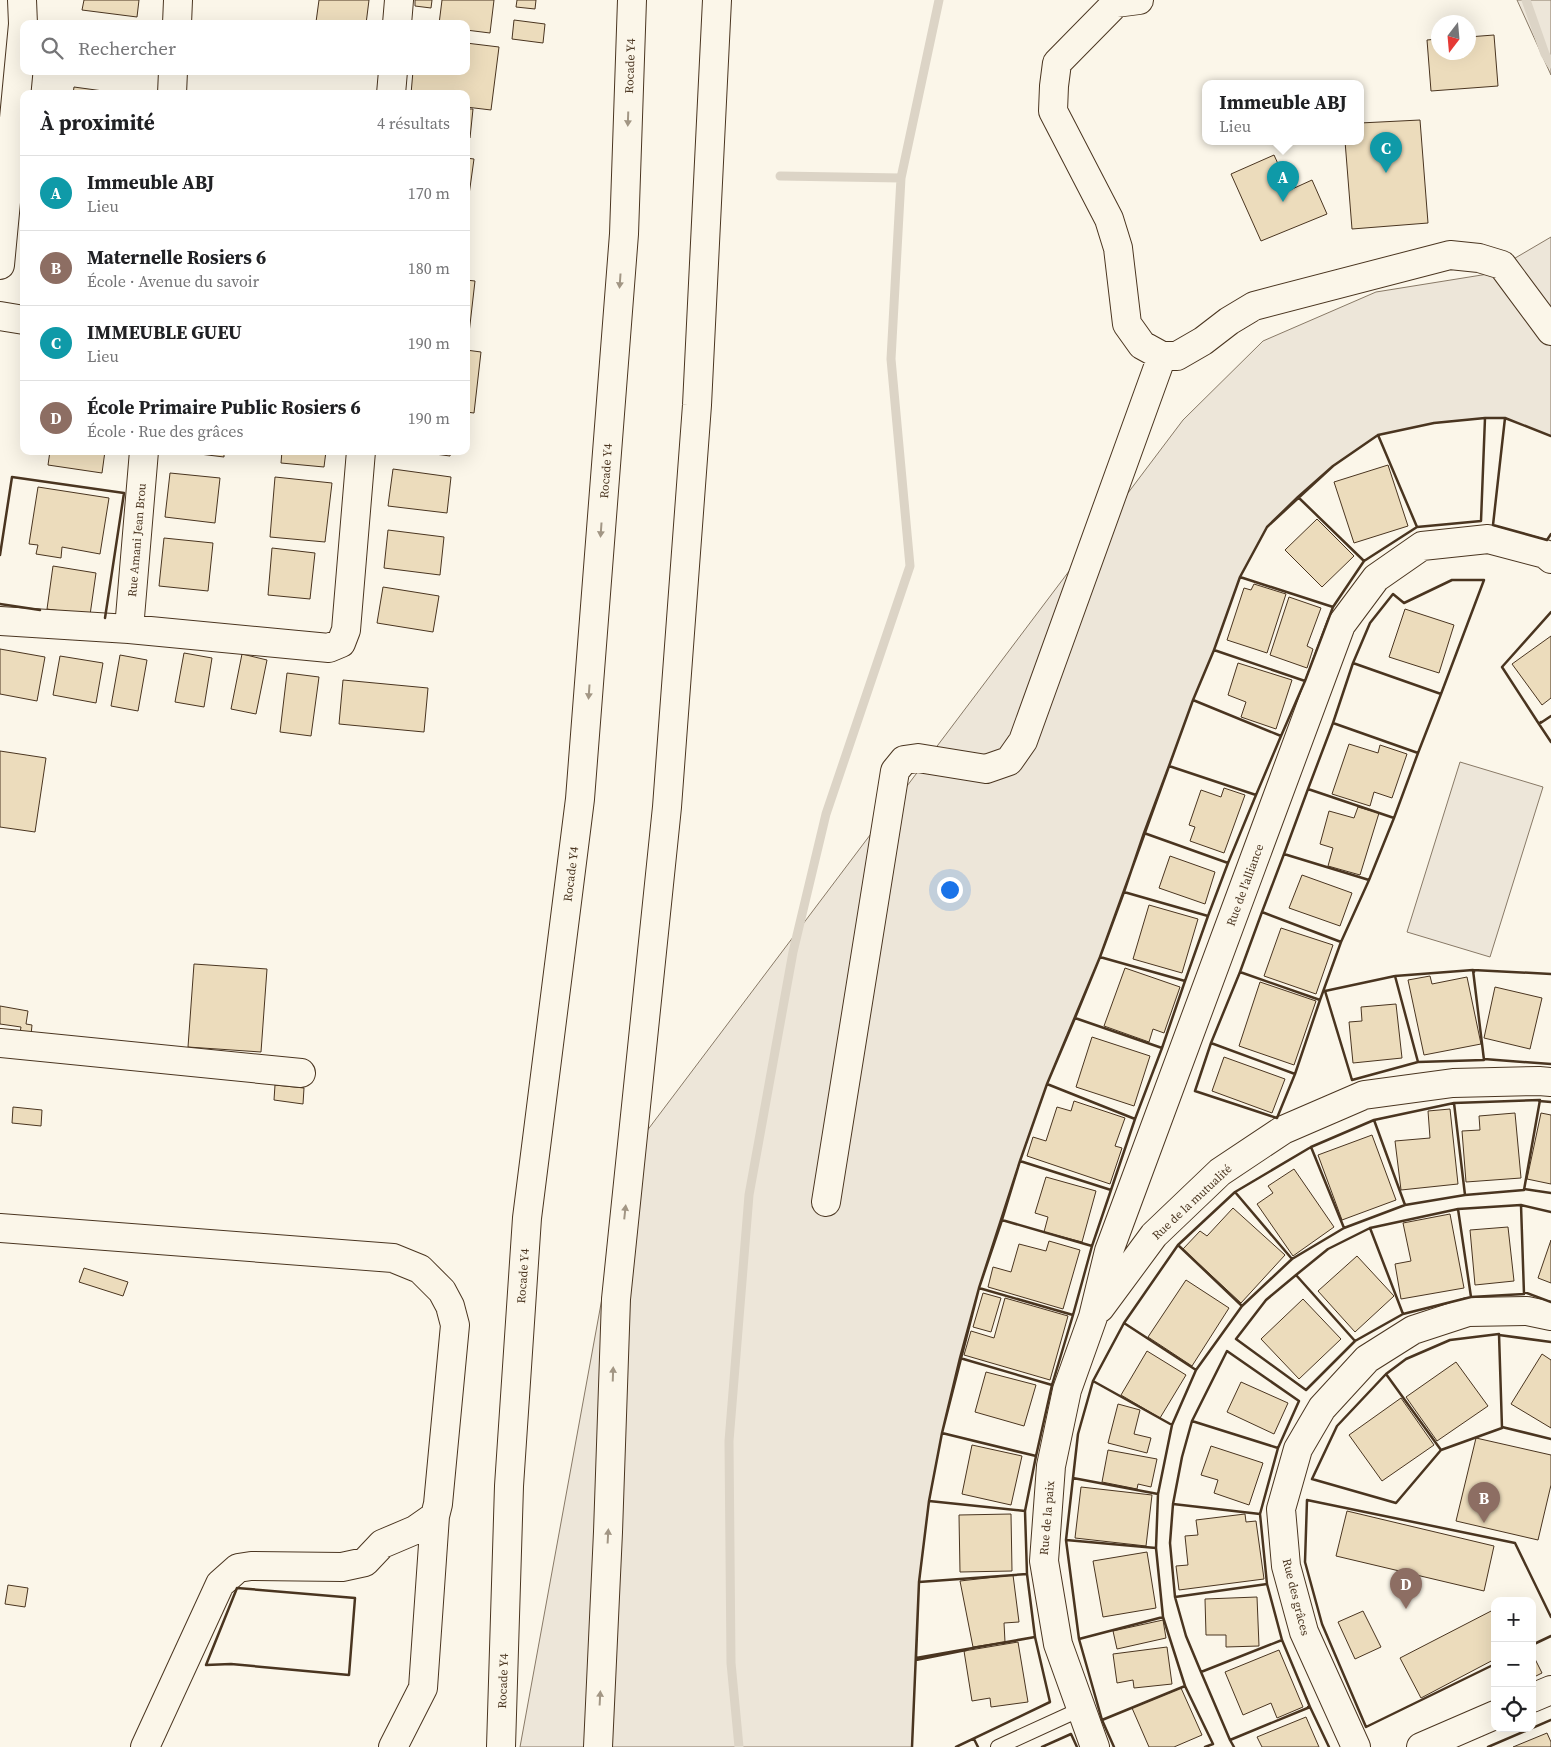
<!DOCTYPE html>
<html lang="fr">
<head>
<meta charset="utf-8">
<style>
  :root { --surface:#fff; --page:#f6f6f6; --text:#202124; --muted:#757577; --line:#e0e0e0; --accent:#1a73e8 }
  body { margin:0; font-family:"Source Serif 4",serif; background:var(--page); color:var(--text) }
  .controls { position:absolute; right:15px; bottom:15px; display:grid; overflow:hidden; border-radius:10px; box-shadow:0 5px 20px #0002 }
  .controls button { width:45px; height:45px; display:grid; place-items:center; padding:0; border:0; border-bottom:1px solid var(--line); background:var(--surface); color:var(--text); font:25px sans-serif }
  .compass { position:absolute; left:1431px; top:15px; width:45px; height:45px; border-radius:50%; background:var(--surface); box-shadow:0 5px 20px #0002; rotate:196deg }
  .you { position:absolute; left:949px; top:889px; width:18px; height:18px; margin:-12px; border:4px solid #fff; border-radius:50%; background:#1a73e8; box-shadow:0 0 0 8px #1a73e833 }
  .badge { display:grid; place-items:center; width:32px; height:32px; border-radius:50%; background:var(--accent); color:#fff; font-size:16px; font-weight:700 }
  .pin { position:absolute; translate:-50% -41px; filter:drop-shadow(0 1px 2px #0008) }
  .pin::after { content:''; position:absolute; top:26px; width:18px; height:15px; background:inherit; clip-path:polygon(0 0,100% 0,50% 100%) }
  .popup { position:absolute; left:1202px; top:80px; width:162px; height:65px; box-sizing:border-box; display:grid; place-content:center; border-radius:10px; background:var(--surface); filter:drop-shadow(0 1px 4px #0005); font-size:16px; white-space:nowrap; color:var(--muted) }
  .popup b { font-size:19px; color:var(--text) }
  .popup::after { content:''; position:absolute; left:50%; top:100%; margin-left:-10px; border:10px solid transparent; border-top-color:var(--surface) }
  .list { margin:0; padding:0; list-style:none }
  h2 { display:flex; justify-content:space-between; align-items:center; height:65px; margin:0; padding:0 20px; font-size:21px }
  h2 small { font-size:16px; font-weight:400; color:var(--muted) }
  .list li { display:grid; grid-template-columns:32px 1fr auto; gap:15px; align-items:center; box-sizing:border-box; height:75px; padding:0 20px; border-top:1px solid var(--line) }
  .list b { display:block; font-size:19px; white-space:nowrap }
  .list p { margin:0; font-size:16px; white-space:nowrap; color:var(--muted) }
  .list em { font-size:16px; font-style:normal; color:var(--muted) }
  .icon { flex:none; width:28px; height:28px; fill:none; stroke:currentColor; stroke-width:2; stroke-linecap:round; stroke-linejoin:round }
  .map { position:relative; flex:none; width:1551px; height:1747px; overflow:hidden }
  .search { position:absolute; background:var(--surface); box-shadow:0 5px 20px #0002; left:20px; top:20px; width:450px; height:55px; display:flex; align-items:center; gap:12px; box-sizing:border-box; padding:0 18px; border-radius:10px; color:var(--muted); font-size:19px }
  .panel { position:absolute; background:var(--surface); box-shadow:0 5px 20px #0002; left:20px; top:90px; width:450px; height:365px; border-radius:10px }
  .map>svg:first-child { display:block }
</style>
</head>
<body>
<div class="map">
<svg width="1551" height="1747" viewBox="0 0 1551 1747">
  <rect width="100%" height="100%" fill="#fbf6e9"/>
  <path fill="#ede6d9" stroke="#887966" d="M1517,0h34v75z
    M1551,237v199l-46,-18h-20l-51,5 -56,12 -45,31 -66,61 -27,50 -26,73 -21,50 -93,257 -53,127 -27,77 -41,127 -37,145 -13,68 -10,81 -7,165h-392l108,-591 555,-736 80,-79 113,-49 112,-18z
    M1460,762l83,25 -53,170 -83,-25z"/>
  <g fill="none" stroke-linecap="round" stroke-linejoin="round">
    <path stroke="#dcd4c6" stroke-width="9" d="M1526,0l19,54 6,10
      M780,176l121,2
      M739,1747l-8,-84 -2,-222 20,-246 44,-243 33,-138 84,-248 -19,-207 10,-181 38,-178"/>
  </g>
  <path fill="#ecdcbc" stroke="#4a3520" d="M84,0h55l-2,17 -55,-7z
    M319,0h50l-3,24 -50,-2z
    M415,0h17l-1,8 -16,-2z
    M442,0h52l-4,33 -24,-3v-6h-27z
    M517,0h19l-1,9 -19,-2z
    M514,20l31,4 -2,19 -31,-4z
    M1494,35l4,51 -67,5 -4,-51 11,-1v13h30v-15z
    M466,43l33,4 -8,63 -25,-3v-13h-55l2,-23h53z
    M74,87l51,7h-52z
    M466,109h7l-3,29h-4z
    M1420,120l8,103 -76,6 -7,-88h15v-18z
    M1274,155l16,35 22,-10 15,34 -66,27 -30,-67z
    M466,158l8,1 -6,43h-2z
    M466,280l9,1 -7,61h-2z
    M466,350l15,2 -7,61 -8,-1z
    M50,451h55l-3,22 -54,-8z
    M175,451h49v6z
    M282,451h44l-2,16 -43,-4z
    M412,451h39l-1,5z
    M1388,465l20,61 -54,17 -20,-61z
    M393,469l58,8 -4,36 -59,-7z
    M170,473l50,5 -5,45 -50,-6z
    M275,477l57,6 -7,59 -55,-5z
    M38,487l71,11 -9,56 -38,-7 -1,11 -25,-4 2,-9 -9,-1z
    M1317,519l37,37 -32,31 -37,-37z
    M388,530l56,7 -4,38 -56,-7z
    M164,538l49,5 -5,48 -49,-5z
    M272,548l43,5 -5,46 -42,-4z
    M53,566l43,7 -6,42 -43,-6z
    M1254,584l32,10 -19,59 -40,-13 17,-52 7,2z
    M383,587l56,9 -6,36 -56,-9z
    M1289,597l32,11 -14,38 6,3 -6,19 -37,-13z
    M1405,609l49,16 -15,48 -50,-16z
    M1551,636v62l-9,7 -30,-41z
    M0,649l45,8 -8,44 -37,-7z
    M184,653l28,5 -8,49 -29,-5z
    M242,654l25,6 -11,54 -25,-5z
    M120,655l27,5 -9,51 -27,-5z
    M60,656l43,7 -7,40 -43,-8z
    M1238,663l54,17 -16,49 -35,-12 5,-15 -18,-7z
    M287,673l32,4 -8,59 -31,-4z
    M343,680l85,8 -4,44 -85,-8z
    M1349,744l29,9 2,-8 27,9 -15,44 -18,-6 -4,14 -38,-12z
    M0,751l46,7 -11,74 -35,-5z
    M1224,788l21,7 -21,58 -34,-12 5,-14 -6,-2 12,-35 20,7z
    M1358,807l21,6 -19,62 -32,-9 5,-18 -13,-4 9,-33 25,7z
    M1170,856l45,16 -10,32 -46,-16z
    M1302,875l50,18 -12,33 -51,-18z
    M1149,905l49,14 -16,54 -49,-14z
    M1281,928l52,17 -17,49 -52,-18z
    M194,964l73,5 -6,83 -73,-5z
    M1125,968l55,19 -16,46 -11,-4 -4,13 -45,-16z
    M1430,976l2,8 35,-7 14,67 -57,11 -16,-75z
    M1260,982l56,19 -22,64 -55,-19z
    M1495,987l47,11 -12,51 -46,-11z
    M1396,1004l6,54 -49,5 -4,-41 13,-1 -1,-14z
    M0,1006l28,5 -2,13 6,1 -1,10 -11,-2 1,-6 -21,-3z
    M1092,1037l58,19 -16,50 -58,-19z
    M1224,1057l61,22 -13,34 -60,-22z
    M275,1085l29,3 -1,16 -29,-4z
    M1074,1101l51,17 -10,28 7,2 -12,36 -83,-28 6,-19 13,4 11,-34 14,4z
    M13,1107l29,3 -1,16 -29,-3z
    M1450,1109l8,75 -57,6 -6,-49 35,-3 -2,-27z
    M1515,1113l6,65 -55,4 -4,-51 18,-1 -1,-14z
    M1541,1113l10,2v69l-24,-5z
    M1372,1135l24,65 -54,20 -24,-65z
    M1294,1169l40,58 -41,29 -36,-52 16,-11 -5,-7z
    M1046,1177l50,14 -14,51 -38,-10 4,-15 -13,-4z
    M1233,1208l52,47 -44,48 -58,-54 17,-18 7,5z
    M1450,1214l14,74 -63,11 -6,-35 16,-3 -8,-38z
    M1508,1227l6,54 -39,4 -5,-55z
    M1551,1240v43l-13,-5z
    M1049,1241l31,9 -17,59 -75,-22 5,-20 18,5 8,-28 27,7z
    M1357,1256l37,40 -39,36 -37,-41z
    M84,1268l44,14 -5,14 -44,-14z
    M1186,1280l43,28 -37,58 -44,-29z
    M983,1293l18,5 -10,34 -18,-5z
    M1005,1298l63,18 -18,64 -86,-25 7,-24 23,7z
    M1303,1299l38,40 -42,40 -38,-40z
    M1147,1351l39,24 -26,43 -39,-23z
    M1542,1354l9,6v68l-40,-24z
    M1456,1362l32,44 -51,35 -31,-44z
    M986,1372l50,13 -12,41 -49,-14z
    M1241,1382l47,21 -14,31 -47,-22z
    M1401,1398l33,47 -52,36 -33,-46z
    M1118,1404l22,6 -6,24 17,4 -4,15 -39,-10z
    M1476,1438l75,17v30l-13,55 -82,-19z
    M972,1445l50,11 -11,49 -49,-11z
    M1211,1446l52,17 -14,42 -35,-12 4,-13 -17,-5z
    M1108,1450l49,9 -6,28 -13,-3 -1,5 -35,-7z
    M1081,1487l71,8 -6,51 -71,-8z
    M1347,1511l147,35 -10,45 -148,-35z
    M1011,1514l1,57 -52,1 -1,-57z
    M1245,1514l1,8 10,-1 8,58 -85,11 -3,-24 12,-1 -3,-29 13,-1 -2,-15z
    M1147,1552l9,56 -53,9 -10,-56z
    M1013,1575l6,47 -15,1 1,19 -32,5 -13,-66z
    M8,1585l20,3 -3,19 -20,-3z
    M1257,1597l2,49 -33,1v-12h-20l-1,-36z
    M1495,1609v50l-74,39 -21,-40z
    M1363,1611l18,36 -26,12 -17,-37z
    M1163,1620l3,18 -49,11 -4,-18z
    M1018,1642l10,60 -37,5 -1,-9 -18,3 -8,-50z
    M1167,1647l5,37 -38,4 -1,-8 -16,3 -4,-29z
    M1279,1650l24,57 -26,11 -6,-15 -28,12 -18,-43z
    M1532,1653l10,20 -10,5z
    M1181,1688l21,47 -28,12h-25l-17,-39z
    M1306,1717l13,30h-57l-5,-10z
    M1547,1733l4,9v5h-38z"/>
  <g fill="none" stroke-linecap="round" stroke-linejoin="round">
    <defs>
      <path id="service" d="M998,1747l83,-38"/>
      <path id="minor" d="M1117,0l-1,3 -59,60 -3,23 -1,25 56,108 9,29 9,76 15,21 20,11h15l26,-15 26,-20 25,-15 196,-51 29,3 23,7 49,66
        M1116,3l23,-3
        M177,24l1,-24
        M397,24l2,-24
        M172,94l1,-23
        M391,94l2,-23
        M0,265l23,-241 -1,-24
        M0,316l24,4
        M0,621l129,8 200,19 12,-5 5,-13 15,-179
        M129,629l15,-178
        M0,1043l301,30
        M826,1202l69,-431 9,-11 14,-2 68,11 23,-8 14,-20 139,-385
        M0,1228l393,30 27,11 22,22 8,15 5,19 -17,179 -3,12 -20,14 -33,14 -17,18 -23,5 -91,-1 -13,2 -18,16 -75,163
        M1100,1308l54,-73 66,-63 63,-42 81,-35 89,-12 86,-2 12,1
        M1532,1698l19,-8
        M393,1747l30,-59 12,-172
        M1095,1747l-37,-103 -14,-83 7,-95 16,-76 26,-73 16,-66 232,-626 35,-47 46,-32 66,-7 57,15 6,5
        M1356,1747l-52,-115 -18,-66 -5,-57 17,-60 24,-41 45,-49 46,-29 55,-18 59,-1 24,5
        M1421,1747l74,-32"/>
      <path id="trunk" d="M501,1747l8,-261 18,-268 53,-419 44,-565 8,-234
        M598,1747l10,-215 8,-233 51,-492 30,-402 20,-405"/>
    </defs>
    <use href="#service" stroke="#4a3520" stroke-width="16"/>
    <use href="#minor" stroke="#4a3520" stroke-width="30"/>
    <use href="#trunk" stroke="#4a3520" stroke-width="30"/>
    <use href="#service" stroke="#fbf6e9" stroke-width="14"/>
    <use href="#minor" stroke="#fbf6e9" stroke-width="28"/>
    <use href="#trunk" stroke="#fbf6e9" stroke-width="28"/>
    <path stroke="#4a3520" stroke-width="2.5" d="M1485,418l-4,103 -64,6 -39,-92 56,-12z
      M1507,419l-2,-1 -12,107 54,15 4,-6
      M1378,435l39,92 -53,34 -66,-64 35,-31z
      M1298,497l66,64 -31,46 -93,-30 27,-50z
      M0,555l12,-78 112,16 -19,125
      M1240,577l93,30 -28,74 -91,-31z
      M1452,580h32l-43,114 -88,-31 17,-40 23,-29 11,9z
      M0,604l40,6
      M1551,612l-49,55 37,57 12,-8
      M1214,650l91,31 -24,55 -88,-36z
      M1353,663l88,31 -23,59 -85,-30z
      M1193,700l88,36 -25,59 -87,-29z
      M1541,722l-2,2 12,18
      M1333,723l85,30 -24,65 -86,-29z
      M1169,766l87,29 -28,68 -84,-30z
      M1308,789l86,29 -25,62 -85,-26z
      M1144,833l84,30 -20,53 -84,-24z
      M1284,854l85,26 -28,62 -79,-30z
      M1124,892l84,24 -23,65 -85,-24z
      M1262,912l79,30 -21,58 -80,-28z
      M1100,957l85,24 -23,67 -87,-30z
      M1473,970l11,90 -66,2 -23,-86z
      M1240,972l80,28 -25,74 -84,-31z
      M1474,972l-1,-2 78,4
      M1395,976l23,86 -66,18 -27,-89z
      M1075,1018l87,30 -27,71 -88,-35z
      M1211,1043l84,31 -18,44 -82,-27z
      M1484,1059l67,5
      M1047,1084l88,35 -24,71 -91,-29z
      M1540,1100l-16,90 -59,5 -11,-92z
      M1539,1101l12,1
      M1454,1103l11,92 -60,10 -31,-85z
      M1374,1120l31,85 -61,23 -33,-81z
      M1311,1147l33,81 -52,31 -57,-67z
      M1020,1161l91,29 -19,56 -90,-26z
      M1524,1189l27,4
      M1235,1192l57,67 -50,47 -64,-61z
      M1521,1205l3,89 -53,3 -13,-88z
      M1521,1207v-2l30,7
      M1458,1209l13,88 -68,17 -33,-86z
      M1002,1220l90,26 -19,69 -94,-27z
      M1370,1228l33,86 -48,27 -59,-66 32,-26z
      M1178,1245l64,61 -46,64 -72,-47z
      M1296,1275l59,66 -49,49 -70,-51 30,-39z
      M979,1288l94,27 -21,70 -92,-27z
      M1524,1292l27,10
      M1124,1323l72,47 -24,55 -79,-44z
      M1499,1334l3,94 -61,22 -55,-76 20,-15 44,-19z
      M1499,1335l52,7
      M1227,1351l72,50 -21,47 -86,-27z
      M960,1358l92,27 -16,71 -94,-23z
      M1386,1374l55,76 -45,53 -84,-24 25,-53z
      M1093,1381l79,44 -14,69 -85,-16 5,-44z
      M1192,1421l86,27 -18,66 -87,-10 9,-47z
      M1502,1427l49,12
      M942,1433l94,23 -11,55 -96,-10z
      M1073,1478l85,16 -2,54 -90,-8z
      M929,1501l96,10 2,63 -108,8z
      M1173,1504l87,10 7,70 -92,13 -5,-54z
      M1066,1540l90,8 7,69 -84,22z
      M1027,1574l8,63 -119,21 3,-76z
      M1267,1584l15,56 -81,32 -15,-36 -11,-39z
      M237,1588l118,10 -6,77 -118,-11 -25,1z
      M1163,1617l22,69 -83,34 -23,-81z
      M1282,1640l28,67 -80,33 -29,-68z
      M1532,1645l19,-9
      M916,1660l50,-10
      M1495,1664l-129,63 -44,-103 -17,-62 2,-62 208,43 36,74
      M1183,1687l2,-1 28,58 -8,3
      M1308,1707h2l19,40
      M1104,1719l-2,1 12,27
      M974,1739l4,8
      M1232,1739l-2,1 4,7
      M912,1747l7,-165 10,-81 13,-68 37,-145 41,-127 27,-77 53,-127 93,-257 21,-50 26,-73 27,-50 66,-61 45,-31 56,-12 51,-5h20l46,18
      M956,1747l94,-45 -15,-65 -32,6
      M1042,1747l29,-13 6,13
      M1488,1747l63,-27"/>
  </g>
  <defs><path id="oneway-solid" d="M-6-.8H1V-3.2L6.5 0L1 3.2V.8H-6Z" transform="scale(1.25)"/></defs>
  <g fill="#a29684">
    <use href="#oneway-solid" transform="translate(628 119) rotate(92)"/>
    <use href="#oneway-solid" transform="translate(620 281) rotate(94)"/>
    <use href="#oneway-solid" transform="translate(601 530) rotate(94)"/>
    <use href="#oneway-solid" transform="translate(589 692) rotate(94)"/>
    <use href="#oneway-solid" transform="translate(625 1212) rotate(-84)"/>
    <use href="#oneway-solid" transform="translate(613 1374) rotate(-88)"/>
    <use href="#oneway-solid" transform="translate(608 1536) rotate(-87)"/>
    <use href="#oneway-solid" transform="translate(600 1698) rotate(-87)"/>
  </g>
  <g text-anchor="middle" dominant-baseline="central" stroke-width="4" stroke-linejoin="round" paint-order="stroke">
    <g font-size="12" fill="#4a3520" stroke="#fbf6e9">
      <text transform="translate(630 66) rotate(-88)">Rocade Y4</text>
      <text transform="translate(606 471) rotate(-86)">Rocade Y4</text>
      <text transform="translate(137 540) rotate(-85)">Rue Amani Jean Brou</text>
      <text transform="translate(571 874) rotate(-83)">Rocade Y4</text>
      <text transform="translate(1245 885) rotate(-70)">Rue de l'alliance</text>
      <text transform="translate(1192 1202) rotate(-43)">Rue de la mutualité</text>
      <text transform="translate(523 1276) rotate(-86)">Rocade Y4</text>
      <text transform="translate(1047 1518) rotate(-85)">Rue de la paix</text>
      <text transform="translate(1296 1597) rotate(76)">Rue des grâces</text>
      <text transform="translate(503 1681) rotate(-88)">Rocade Y4</text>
    </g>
  </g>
</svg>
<div class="controls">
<button>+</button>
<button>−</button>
<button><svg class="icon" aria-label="locate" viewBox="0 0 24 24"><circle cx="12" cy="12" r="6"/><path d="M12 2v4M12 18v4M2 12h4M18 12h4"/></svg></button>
</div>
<svg class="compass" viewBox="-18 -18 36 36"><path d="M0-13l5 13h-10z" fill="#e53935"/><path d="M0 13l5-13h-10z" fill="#757577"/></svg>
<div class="you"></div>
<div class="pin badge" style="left:1283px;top:202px;background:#0f9aa8">A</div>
<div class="popup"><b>Immeuble ABJ</b>Lieu</div>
<div class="pin badge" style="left:1484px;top:1523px;background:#8d6e63">B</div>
<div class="pin badge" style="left:1386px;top:173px;background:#0f9aa8">C</div>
<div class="pin badge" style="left:1406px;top:1609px;background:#8d6e63">D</div>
<div class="search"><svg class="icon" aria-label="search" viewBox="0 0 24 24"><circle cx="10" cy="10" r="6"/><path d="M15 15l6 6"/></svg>Rechercher</div>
<section class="panel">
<h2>À proximité<small>4 résultats</small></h2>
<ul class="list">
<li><span class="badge" style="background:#0f9aa8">A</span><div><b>Immeuble ABJ</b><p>Lieu</p></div><em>170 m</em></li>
<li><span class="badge" style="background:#8d6e63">B</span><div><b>Maternelle Rosiers 6</b><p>École · Avenue du savoir</p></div><em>180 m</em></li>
<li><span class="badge" style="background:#0f9aa8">C</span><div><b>IMMEUBLE GUEU</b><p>Lieu</p></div><em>190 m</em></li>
<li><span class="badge" style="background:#8d6e63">D</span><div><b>École Primaire Public Rosiers 6</b><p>École · Rue des grâces</p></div><em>190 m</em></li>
</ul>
</section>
</div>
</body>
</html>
